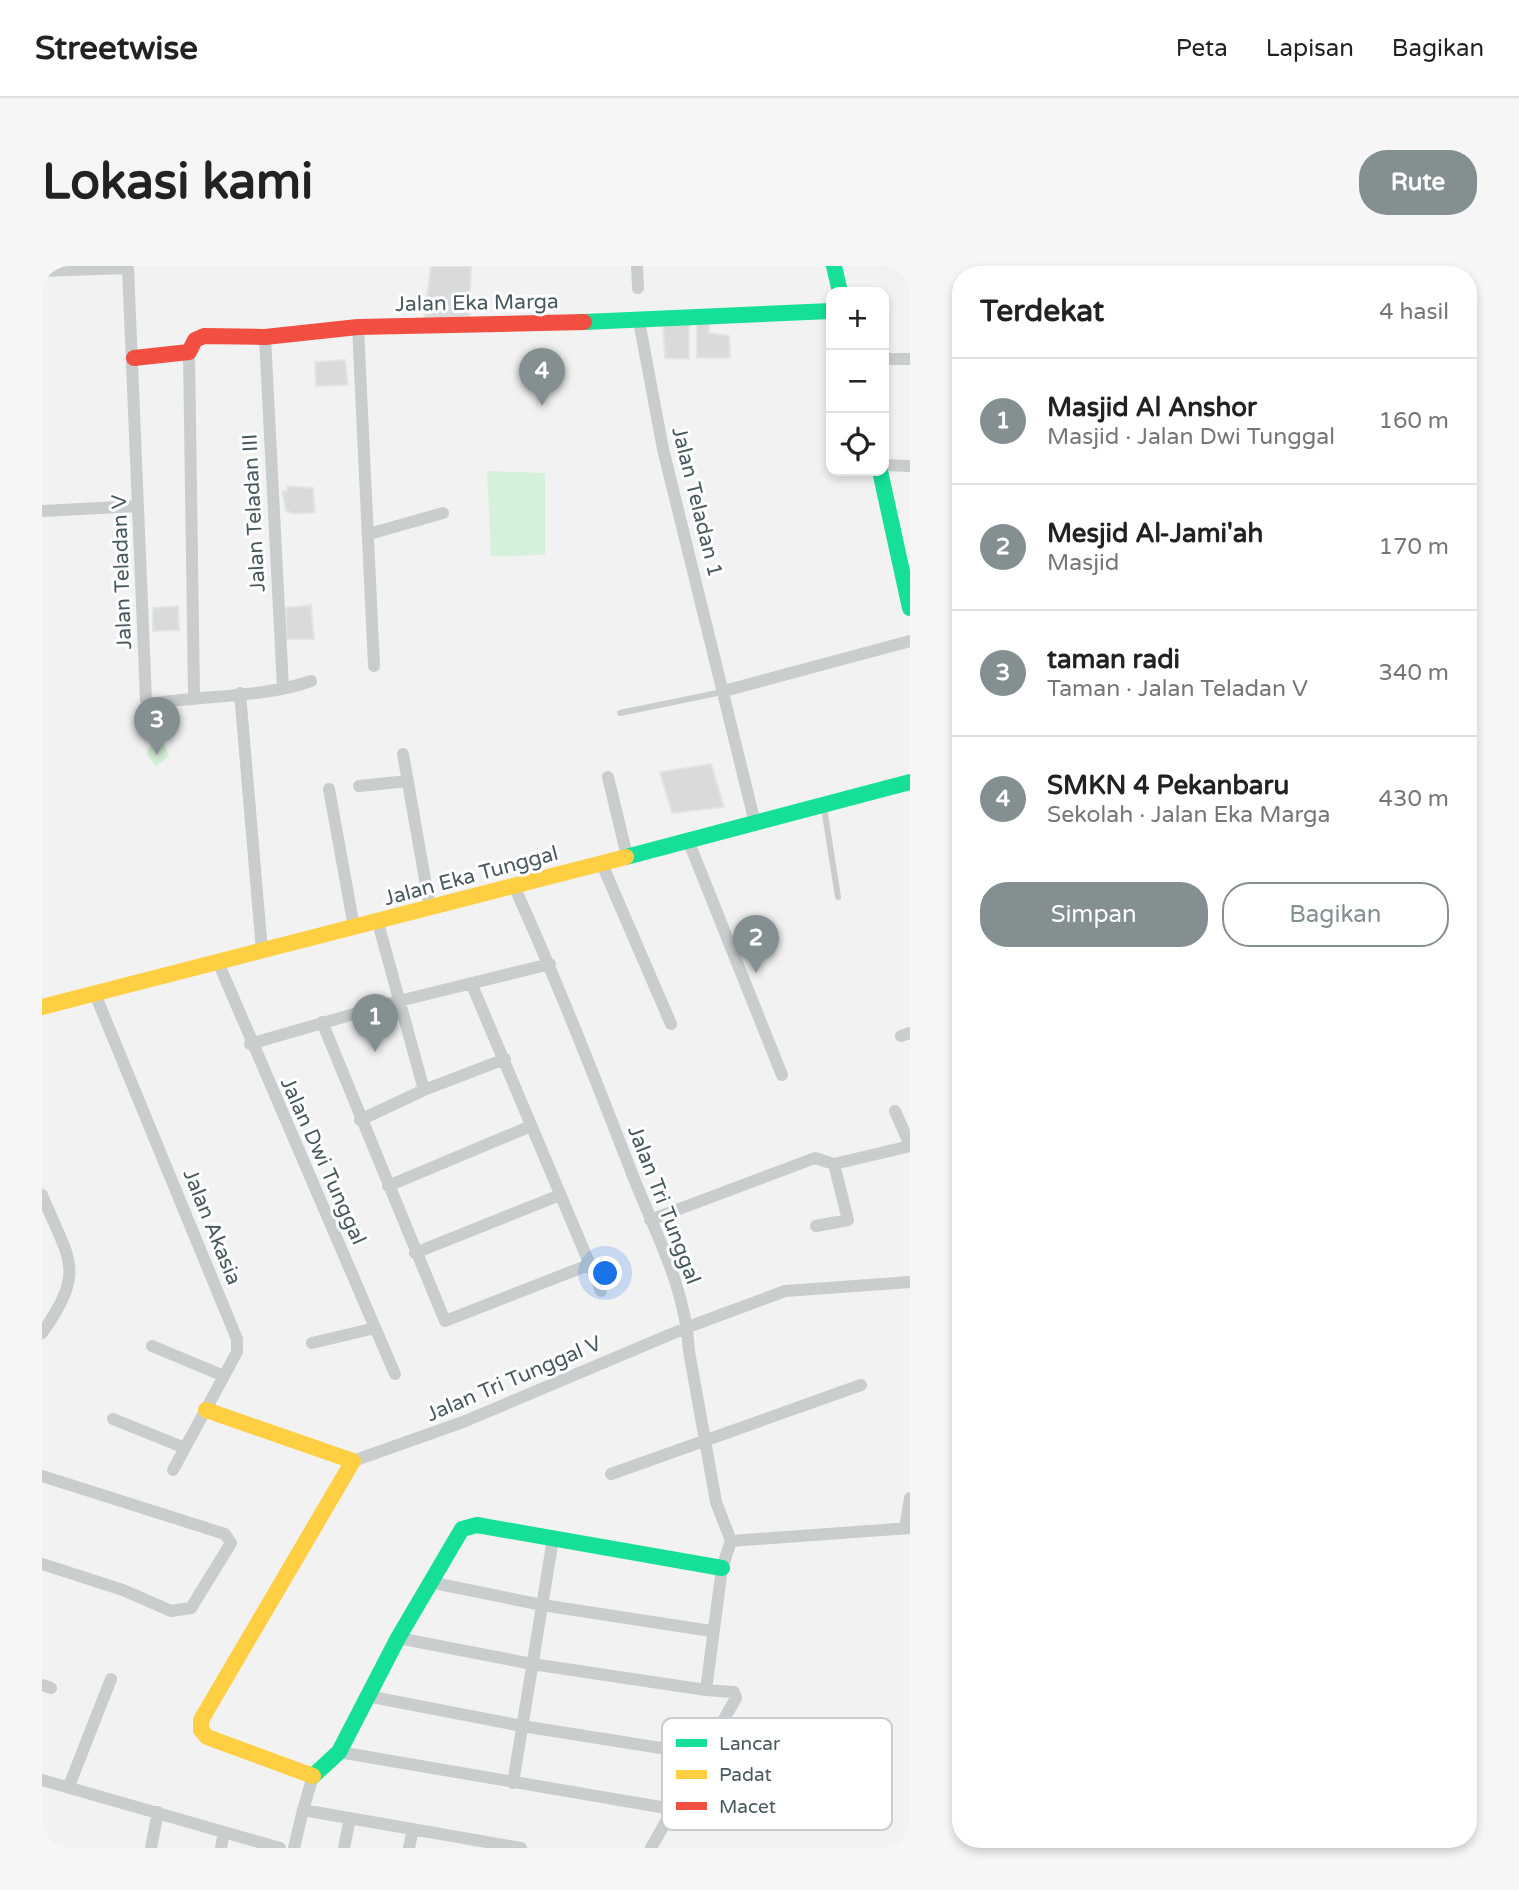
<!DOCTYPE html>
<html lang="id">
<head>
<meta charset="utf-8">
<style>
  :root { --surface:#fff; --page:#f6f6f6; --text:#222; --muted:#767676; --line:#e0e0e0; --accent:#848f92 }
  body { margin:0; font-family:"Varela Round",sans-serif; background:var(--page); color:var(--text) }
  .controls { position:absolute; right:21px; top:21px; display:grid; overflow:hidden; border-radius:14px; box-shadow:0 4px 10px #0003 }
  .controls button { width:63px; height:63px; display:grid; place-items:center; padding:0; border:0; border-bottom:2px solid var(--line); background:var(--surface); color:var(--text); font:35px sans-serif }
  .you { position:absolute; left:564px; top:1008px; width:24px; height:24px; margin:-18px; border:5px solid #fff; border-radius:50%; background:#1a73e8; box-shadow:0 0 0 10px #1a73e833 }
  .badge { display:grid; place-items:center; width:46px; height:46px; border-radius:50%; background:var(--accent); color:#fff; font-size:23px; font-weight:700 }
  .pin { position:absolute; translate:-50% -58px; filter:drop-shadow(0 2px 4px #0008) }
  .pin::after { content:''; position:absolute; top:37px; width:24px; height:21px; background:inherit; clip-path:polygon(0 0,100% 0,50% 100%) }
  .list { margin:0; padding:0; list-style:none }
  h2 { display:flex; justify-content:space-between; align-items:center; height:91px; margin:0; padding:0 28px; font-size:30px }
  h2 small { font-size:23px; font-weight:400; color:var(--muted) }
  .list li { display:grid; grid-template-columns:46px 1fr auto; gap:21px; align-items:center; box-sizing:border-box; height:126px; padding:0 28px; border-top:2px solid var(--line) }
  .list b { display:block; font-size:26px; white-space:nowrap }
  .list p { margin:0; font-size:23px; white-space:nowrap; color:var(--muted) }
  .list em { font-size:23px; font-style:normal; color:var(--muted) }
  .actions { display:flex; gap:14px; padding:21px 28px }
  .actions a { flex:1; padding:16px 0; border:2px solid var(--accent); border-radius:28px; text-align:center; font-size:24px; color:var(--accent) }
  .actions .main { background:var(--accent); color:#fff }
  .icon { flex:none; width:38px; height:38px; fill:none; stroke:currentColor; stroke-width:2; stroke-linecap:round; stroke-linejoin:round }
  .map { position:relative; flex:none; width:868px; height:1582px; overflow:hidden; border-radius:28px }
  header { display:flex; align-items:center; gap:42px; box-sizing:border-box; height:98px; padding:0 35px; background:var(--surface); border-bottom:2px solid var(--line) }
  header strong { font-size:33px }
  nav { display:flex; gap:38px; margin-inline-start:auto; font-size:24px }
  .intro { display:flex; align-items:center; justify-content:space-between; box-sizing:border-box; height:168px; padding:0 42px }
  h1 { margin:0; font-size:49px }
  .button { padding:18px 32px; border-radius:28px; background:var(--accent); color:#fff; font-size:24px; font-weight:700 }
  main { display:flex; gap:42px; padding:0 42px }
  aside { flex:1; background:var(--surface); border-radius:28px; box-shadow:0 4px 10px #0003 }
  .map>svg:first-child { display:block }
</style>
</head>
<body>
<header>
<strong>Streetwise</strong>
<nav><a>Peta</a><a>Lapisan</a><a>Bagikan</a></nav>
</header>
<div class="intro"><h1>Lokasi kami</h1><a class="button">Rute</a></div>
<main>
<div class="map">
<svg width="868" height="1582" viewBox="0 0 868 1582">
  <rect width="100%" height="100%" fill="#f2f2f2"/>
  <path fill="#d6f1da" d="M445,205l58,2v82l-54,1z
    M110,477h12l5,13 -13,11 -10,-14z"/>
  <path fill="#d8dadb" stroke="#e4e4e5" stroke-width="2" d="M389,0h40l-2,51 -45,2z
    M621,58h26v35l-24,-1z
    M655,58h13l-2,9 21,3 1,22h-33z
    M303,94l3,25 -32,1 -1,-24z
    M245,220l26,2 2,24 -20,2 -9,-3 -4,-20h5z
    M269,339l3,34h-28v-31z
    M136,340l1,24 -26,1v-23z
    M669,498l13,43 -52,6 -12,-41z"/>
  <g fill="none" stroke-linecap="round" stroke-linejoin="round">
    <path stroke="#c9cdce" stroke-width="6" d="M578,447l102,-21
      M782,542l14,89"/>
    <path stroke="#c9cdce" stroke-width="12" d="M595,0l1,22
      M0,5l86,-3 18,432 4,4c50,-9 114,-6 161,-23
      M597,55l24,128 92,374
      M316,61l16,339
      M223,71l18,351
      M147,86l5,344
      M842,93h26
      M842,199l26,1
      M0,245l96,-5
      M327,268l74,-21
      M682,425l186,-50
      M198,427l22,258
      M361,488l27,154
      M566,511l19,79
      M317,520l49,-5
      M287,523l25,138
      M646,574l94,235
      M560,598l69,160
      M472,620c43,95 81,192 119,290 22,56 53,113 56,175l27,151 15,39
      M336,657l46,167
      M176,696l177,412
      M430,719l129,306
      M53,728l142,345v13l-64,118
      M280,756l123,299 146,-57
      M859,770l9,-3
      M208,778l149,-43 151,-37
      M853,845l15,34
      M318,854l64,-30 81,-31
      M346,920l143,-60
      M0,929c27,66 45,74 0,138
      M608,954l165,-62 19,6 76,-18
      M774,960l32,-6 -14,-56
      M373,987l145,-58
      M270,1077l63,-15
      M110,1080l72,30
      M71,1153l72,29
      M311,1195l110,-39 225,-95 97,-36 125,-9
      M569,1208l250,-89
      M0,1210l183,58 6,9 -40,65 -20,3 -48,-21 -81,-26
      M863,1262l5,-30
      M689,1275l179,-13
      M387,1316l113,23 169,26
      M356,1372l134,26 174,26
      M0,1419l9,3
      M325,1430l155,30 183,29
      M297,1486l333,57
      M0,1514l238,68
      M471,1517l40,-244
      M27,1520l42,-107
      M261,1544l10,-34
      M109,1582l7,-36
      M179,1582l3,-16
      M252,1582l9,-38 218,38
      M302,1582l6,-30
      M367,1582l4,-19
      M609,1582l85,-150 -2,-6 -28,-2 16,-122 9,-27"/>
    <path stroke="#16e098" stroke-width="16" d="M792,0l6,26
      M542,56l247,-11
      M838,205l30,137
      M584,591l284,-75
      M271,1510l26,-24 59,-114 64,-109 15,-4 245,43"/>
    <path stroke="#ffcf43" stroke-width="16" d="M0,741l584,-150
      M164,1144l147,51 -152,259v10l6,7 106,39"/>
    <path stroke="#f24e42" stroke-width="16" d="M92,92l55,-6 6,-12 9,-4 61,1 93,-10 226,-5"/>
  </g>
  <g text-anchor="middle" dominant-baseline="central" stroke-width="6" stroke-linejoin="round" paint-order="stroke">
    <g font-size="21" fill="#485a5f" stroke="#fff">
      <text transform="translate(435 37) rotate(-1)">Jalan Eka Marga</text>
      <text transform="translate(655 236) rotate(76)">Jalan Teladan 1</text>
      <text transform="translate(212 247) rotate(-93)">Jalan Teladan III</text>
      <text transform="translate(80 306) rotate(-92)">Jalan Teladan V</text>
      <text transform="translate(429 610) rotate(-15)">Jalan Eka Tunggal</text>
      <text transform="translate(281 895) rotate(66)">Jalan Dwi Tunggal</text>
      <text transform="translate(622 939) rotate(69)">Jalan Tri Tunggal</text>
      <text transform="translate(170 961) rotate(68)">Jalan Akasia</text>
      <text transform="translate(472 1113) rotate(-23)">Jalan Tri Tunggal V</text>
    </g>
  </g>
  <rect x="620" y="1452" width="230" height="112" rx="10" fill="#fff" stroke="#c8cecf" stroke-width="2"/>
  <rect x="634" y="1473" width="31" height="8" fill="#16e098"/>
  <rect x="634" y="1504" width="31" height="9" fill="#ffcf43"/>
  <rect x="634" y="1536" width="31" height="8" fill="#f24e42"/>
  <g font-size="19" fill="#485a5f">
    <text x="677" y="1484">Lancar</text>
    <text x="677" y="1515">Padat</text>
    <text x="677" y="1547">Macet</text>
  </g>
</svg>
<div class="controls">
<button>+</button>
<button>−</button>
<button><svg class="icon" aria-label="locate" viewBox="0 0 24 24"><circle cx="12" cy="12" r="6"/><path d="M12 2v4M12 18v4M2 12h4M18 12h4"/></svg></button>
</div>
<div class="you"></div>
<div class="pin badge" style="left:333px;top:786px">1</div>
<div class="pin badge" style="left:714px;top:707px">2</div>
<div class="pin badge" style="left:115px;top:489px">3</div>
<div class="pin badge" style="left:500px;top:140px">4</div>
</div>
<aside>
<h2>Terdekat<small>4 hasil</small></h2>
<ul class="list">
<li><span class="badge">1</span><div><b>Masjid Al Anshor</b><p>Masjid · Jalan Dwi Tunggal</p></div><em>160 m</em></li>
<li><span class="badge">2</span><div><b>Mesjid Al-Jami'ah</b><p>Masjid</p></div><em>170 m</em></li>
<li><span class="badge">3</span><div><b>taman radi</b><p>Taman · Jalan Teladan V</p></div><em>340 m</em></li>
<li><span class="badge">4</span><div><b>SMKN 4 Pekanbaru</b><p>Sekolah · Jalan Eka Marga</p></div><em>430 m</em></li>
</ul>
<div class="actions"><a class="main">Simpan</a><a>Bagikan</a></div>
</aside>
</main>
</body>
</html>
